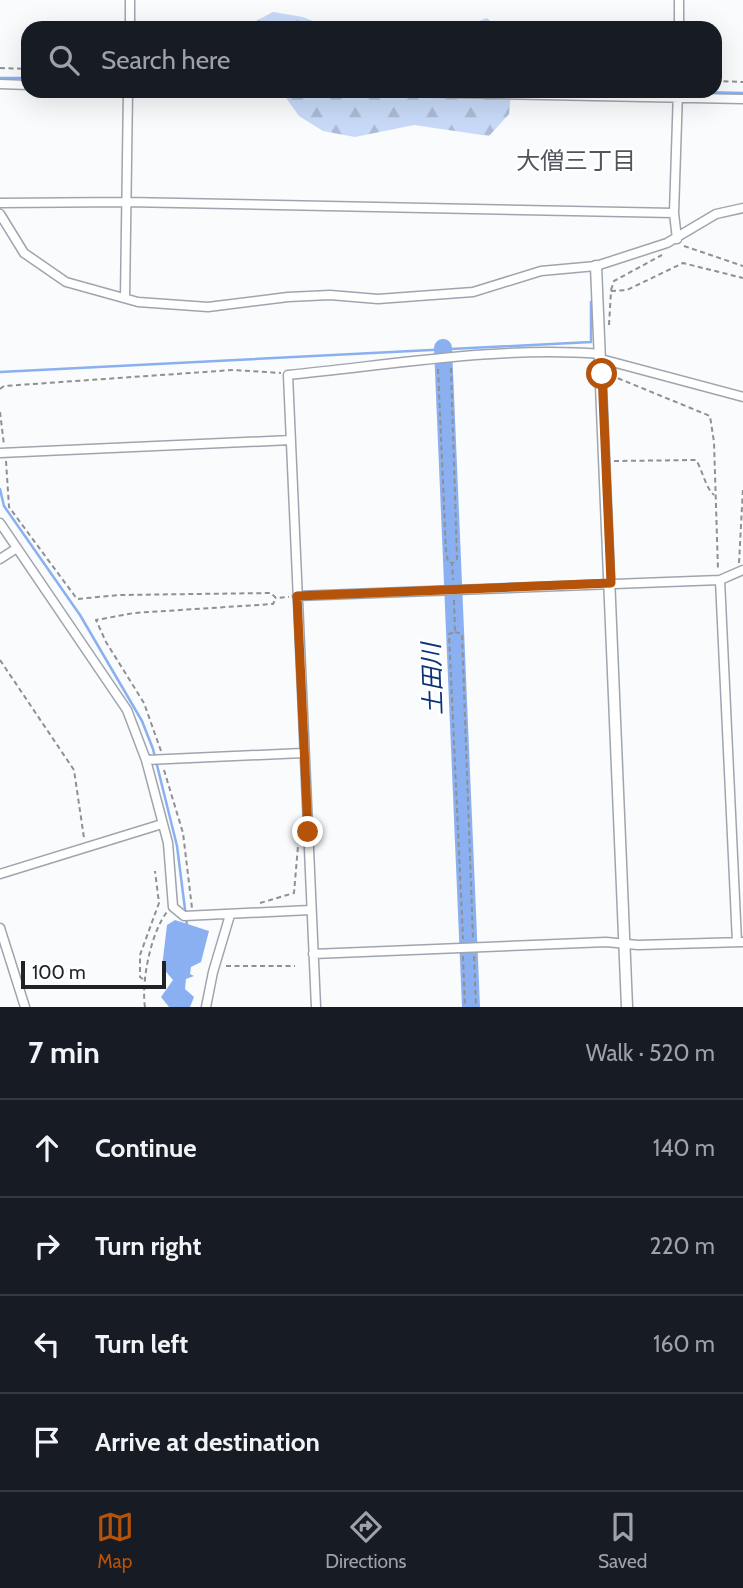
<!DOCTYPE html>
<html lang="en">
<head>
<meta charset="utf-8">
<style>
  :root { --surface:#171b24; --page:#242831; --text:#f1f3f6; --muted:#9ea1a6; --line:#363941; --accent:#b45309 }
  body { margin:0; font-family:Cabin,"Noto Sans JP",sans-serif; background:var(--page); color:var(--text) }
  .scale { position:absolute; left:21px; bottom:18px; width:145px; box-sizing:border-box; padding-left:7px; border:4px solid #202226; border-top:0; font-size:19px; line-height:24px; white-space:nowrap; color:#202226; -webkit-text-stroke:5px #fff; paint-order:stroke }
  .stop { position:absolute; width:21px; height:21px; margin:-16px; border:5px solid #b45309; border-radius:50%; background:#fff }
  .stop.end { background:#b45309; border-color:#fff; box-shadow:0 2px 7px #0008 }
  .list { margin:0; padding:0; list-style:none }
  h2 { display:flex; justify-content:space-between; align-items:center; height:91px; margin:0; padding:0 28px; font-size:30px }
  h2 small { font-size:23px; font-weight:400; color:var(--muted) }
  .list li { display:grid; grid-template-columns:46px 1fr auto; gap:21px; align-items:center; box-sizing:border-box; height:98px; padding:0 28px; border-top:2px solid var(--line) }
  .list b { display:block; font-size:26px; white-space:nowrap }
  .list em { font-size:23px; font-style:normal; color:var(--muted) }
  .icon { flex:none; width:38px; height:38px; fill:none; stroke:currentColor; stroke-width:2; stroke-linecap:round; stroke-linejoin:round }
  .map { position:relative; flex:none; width:743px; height:1007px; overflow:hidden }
  .search { position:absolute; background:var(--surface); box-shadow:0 7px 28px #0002; left:21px; right:21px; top:21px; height:77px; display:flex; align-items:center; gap:18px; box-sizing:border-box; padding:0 24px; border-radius:21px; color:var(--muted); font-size:26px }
  .sheet { height:483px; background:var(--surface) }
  nav { display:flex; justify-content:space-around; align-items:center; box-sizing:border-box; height:98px; border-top:2px solid var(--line); background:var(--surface); font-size:19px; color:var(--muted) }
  nav a { display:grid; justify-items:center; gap:4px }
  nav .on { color:var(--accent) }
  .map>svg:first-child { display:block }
</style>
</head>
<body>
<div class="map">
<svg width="743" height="1007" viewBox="0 0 743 1007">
  <defs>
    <pattern id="forest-firs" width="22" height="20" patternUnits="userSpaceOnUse" patternTransform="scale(1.75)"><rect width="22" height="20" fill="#c8daf8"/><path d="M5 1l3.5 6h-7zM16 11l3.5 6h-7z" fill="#acbbd4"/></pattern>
  </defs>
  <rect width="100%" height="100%" fill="#f9fbfd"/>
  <path fill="url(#forest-firs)" d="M273,12l30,5 27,11h-75l-1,-6z
    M487,18l10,10h-37z
    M281,91h230l-2,23 -20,22 -75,-11 -59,12 -32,-6 -24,-15z"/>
  <path fill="#8ab0f1" d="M175,920l34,11 -8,31 -10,5 -1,7 4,2 -8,3 -1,10 9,8 -4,10h-21l-8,-10 12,-17 -11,-13 5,-42z"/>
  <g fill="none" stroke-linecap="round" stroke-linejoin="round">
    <path stroke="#8ab0f1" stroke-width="2.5" d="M0,78h28
      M649,91l94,2
      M0,372l591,-30v-40
      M0,489l4,17 76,109 62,106 11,28 24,97 10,79"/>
    <path stroke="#8ab0f1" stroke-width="18" d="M443,348l28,659"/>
    <defs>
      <path id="minor" d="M130,28v-28
        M679,28v-28
        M0,84l28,1
        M352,91l391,8
        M0,203l126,-1 548,11
        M0,214l24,39 42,29 72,20 70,5 80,-10 42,-2 48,4 95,-7 68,-21 55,-5 71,-23 49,-29 27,-6
        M677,239l-3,-26 4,-122
        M125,298l3,-207
        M601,359l142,38
        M0,453l291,-13
        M0,523l127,187 19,50 22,83 5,64 11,9 126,-6
        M0,559l17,-11
        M720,580l17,362
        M297,596l423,-16 23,-10
        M146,760l157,-7
        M0,874l162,-50
        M0,928l25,79
        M313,954l293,-12 32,3 105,-3
        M206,1007l7,-35 17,-57
        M316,1007l-28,-632c103,-10 210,-29 312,-21"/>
      <path id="tertiary" d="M596,266l31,741"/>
    </defs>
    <use href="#minor" stroke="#9fa5af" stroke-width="11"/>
    <use href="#tertiary" stroke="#9fa5af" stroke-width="13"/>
    <path stroke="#8e9093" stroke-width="2" stroke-dasharray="5 3.5" stroke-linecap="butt" d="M0,68l28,1
      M715,81l28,1
      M684,246l59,20
      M611,290l3,-9 48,-26
      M609,325l2,-34 16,-1 56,-27 60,15
      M451,368l6,191 -4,4
      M438,369l8,182 2,11 4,1 1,17
      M610,375l100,41 4,26 4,128
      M0,389l4,-3 229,-16 48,3
      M0,412l4,33
      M6,461l3,46 68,92 43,-4 151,-2 5,5 13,-1
      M614,461l82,-1c7,11 9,27 18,35
      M739,563l4,-75
      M454,600l1,32 -6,2 14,305
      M455,632l7,2 11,306
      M0,660l74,110 10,68
      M161,751l-17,-48 -38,-61 -10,-22 38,-7 139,-9 3,-6
      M164,770l19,63 9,75
      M260,903l34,-10 5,-59
      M463,956l2,51
      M474,956l2,51
      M226,966h69
      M143,979l-3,-2v-22l19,-52 -4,-32
      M145,1007c-4,-25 6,-75 22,-95"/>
    <use href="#minor" stroke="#fff" stroke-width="8"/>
    <use href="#tertiary" stroke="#fff" stroke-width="10"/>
  </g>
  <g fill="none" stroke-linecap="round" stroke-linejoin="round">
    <path stroke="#b45309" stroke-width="9" d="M308,832l-11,-236 314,-13 -9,-209"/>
  </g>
  <g text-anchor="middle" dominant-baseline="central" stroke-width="5" stroke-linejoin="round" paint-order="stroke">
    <g font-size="24" fill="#50555e" stroke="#fff">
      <text x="576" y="160">大僧三丁目</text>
    </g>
    <g font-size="24" font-style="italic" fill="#0c3379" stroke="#fff">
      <text transform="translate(432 679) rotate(-92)">土田川</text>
    </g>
  </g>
</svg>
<div class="scale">100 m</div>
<div class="stop" style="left:602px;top:374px"></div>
<div class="stop end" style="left:308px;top:832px"></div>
<div class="search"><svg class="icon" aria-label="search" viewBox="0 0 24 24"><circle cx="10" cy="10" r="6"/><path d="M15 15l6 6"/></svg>Search here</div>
</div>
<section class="sheet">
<h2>7 min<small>Walk · 520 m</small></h2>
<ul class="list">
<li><svg class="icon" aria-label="ahead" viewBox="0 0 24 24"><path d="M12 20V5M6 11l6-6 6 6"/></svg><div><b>Continue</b></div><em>140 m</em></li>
<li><svg class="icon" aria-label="right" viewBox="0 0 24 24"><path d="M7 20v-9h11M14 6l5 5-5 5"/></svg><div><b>Turn right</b></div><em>220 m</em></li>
<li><svg class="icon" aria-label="left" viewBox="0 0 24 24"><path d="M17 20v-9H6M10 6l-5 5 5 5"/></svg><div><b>Turn left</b></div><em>160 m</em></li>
<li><svg class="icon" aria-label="arrive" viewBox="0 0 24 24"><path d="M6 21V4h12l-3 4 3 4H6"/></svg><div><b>Arrive at destination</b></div></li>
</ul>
</section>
<nav>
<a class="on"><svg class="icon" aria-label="map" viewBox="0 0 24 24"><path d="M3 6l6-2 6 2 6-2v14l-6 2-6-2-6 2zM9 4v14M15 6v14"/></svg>Map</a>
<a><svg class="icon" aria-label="directions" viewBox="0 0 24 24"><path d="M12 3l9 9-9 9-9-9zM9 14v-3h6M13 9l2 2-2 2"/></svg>Directions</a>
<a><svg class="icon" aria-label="saved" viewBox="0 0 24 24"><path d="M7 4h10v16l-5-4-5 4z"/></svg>Saved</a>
</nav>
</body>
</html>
